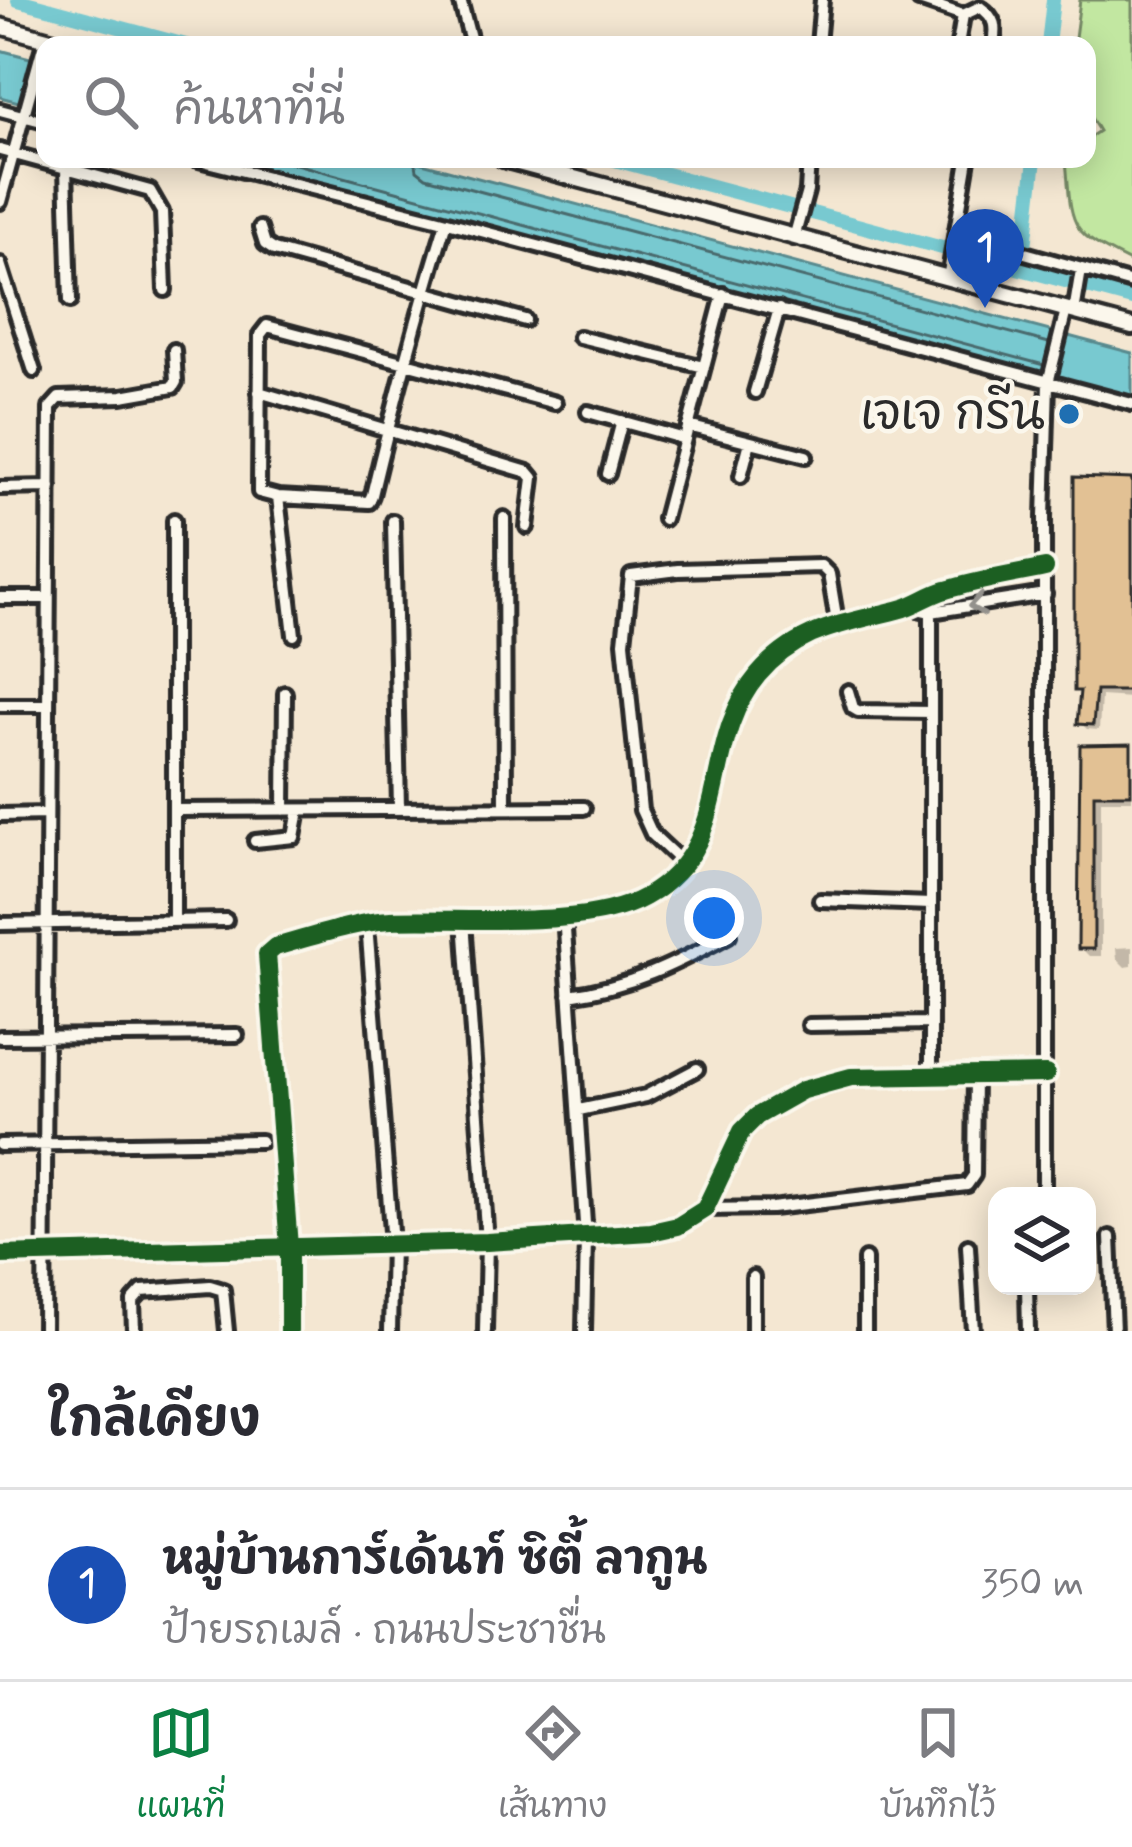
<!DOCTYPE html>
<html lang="th">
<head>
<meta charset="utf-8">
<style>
  :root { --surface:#fff; --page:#f2f2f3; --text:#2b2b33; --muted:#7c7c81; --line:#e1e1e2; --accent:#0b8043 }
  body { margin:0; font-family:Mynerve,"Playpen Sans Thai",sans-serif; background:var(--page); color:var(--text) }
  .controls { position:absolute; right:36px; bottom:36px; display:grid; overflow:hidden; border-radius:24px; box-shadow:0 6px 30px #0003 }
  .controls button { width:108px; height:108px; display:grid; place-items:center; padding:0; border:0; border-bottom:3px solid var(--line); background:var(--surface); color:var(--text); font:60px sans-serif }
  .you { position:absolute; left:714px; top:918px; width:42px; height:42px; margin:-30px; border:9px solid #fff; border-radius:50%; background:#1a73e8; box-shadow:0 0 0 18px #1a73e833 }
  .badge { display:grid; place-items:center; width:78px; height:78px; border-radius:50%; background:var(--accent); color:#fff; font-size:39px; font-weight:700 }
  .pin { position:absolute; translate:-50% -99px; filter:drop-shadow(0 3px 6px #0008) }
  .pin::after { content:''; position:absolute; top:63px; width:42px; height:36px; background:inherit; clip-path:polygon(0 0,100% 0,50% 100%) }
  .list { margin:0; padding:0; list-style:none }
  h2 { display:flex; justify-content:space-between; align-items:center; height:156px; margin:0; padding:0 48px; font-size:51px }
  h2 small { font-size:39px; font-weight:400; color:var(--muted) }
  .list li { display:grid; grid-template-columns:78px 1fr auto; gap:36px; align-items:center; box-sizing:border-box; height:192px; padding:0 48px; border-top:3px solid var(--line) }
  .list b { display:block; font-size:45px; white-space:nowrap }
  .list p { margin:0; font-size:39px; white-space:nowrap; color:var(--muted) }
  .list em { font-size:39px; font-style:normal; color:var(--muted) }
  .icon { flex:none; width:66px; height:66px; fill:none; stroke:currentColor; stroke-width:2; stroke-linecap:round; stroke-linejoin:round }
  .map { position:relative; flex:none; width:1132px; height:1331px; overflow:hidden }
  .search { position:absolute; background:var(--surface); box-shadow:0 6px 30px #0003; left:36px; right:36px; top:36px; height:132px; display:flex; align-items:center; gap:30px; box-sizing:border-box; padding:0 42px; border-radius:24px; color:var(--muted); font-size:45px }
  .sheet { height:348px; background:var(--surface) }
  nav { display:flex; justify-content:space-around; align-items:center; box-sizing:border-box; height:168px; border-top:3px solid var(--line); background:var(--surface); font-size:33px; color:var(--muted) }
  nav a { display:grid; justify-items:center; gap:6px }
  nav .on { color:var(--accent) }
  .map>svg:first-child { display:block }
</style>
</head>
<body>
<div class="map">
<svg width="1132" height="1331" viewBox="0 0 1132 1331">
  <rect width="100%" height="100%" fill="#f4e7d2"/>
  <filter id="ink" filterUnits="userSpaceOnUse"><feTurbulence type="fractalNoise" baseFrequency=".00833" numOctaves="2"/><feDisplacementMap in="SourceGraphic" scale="24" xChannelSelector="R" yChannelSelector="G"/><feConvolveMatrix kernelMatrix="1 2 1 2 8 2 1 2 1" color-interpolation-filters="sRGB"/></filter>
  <g filter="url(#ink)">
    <path fill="#c2e7a1" stroke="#768966" stroke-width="3" d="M1080,0h52v263c-64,-32 -60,-33 -66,-104h21v-20l12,-8 -12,-20v-66h-13z"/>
    <path fill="#78c9d0" stroke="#598a8e" stroke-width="3" d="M0,50l45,12v47l-45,-12z
      M230,159h177l725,194v48z"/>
    <path fill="#0003" d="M1132,481v217l-31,-2 -2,34 -12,-1 -7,-6 2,-27 -5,-6z
      M1132,747v53h-31v156h-12l-8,-8 2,-200z
      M1132,947v19l-7,1 -8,-8 -1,-11z"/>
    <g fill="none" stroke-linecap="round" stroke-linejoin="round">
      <path stroke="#4a6a6d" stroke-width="3" d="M277,159l767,206
        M415,159l2,11 9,7 623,166"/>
      <path stroke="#78c9d0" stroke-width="14" d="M18,0l168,45
        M1048,45l5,-45
        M611,159l521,140
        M1023,264l12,-105"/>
    </g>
    <path fill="#e2c194" stroke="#2b2b2b" stroke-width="3" d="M1074,477l58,2v212h-36l-3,34 -16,-1 3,-33h-6z
      M1131,744v50h-37v155h-16l2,-204z"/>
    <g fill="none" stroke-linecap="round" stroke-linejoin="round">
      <defs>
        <path id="street" d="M460,0l12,45
          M919,0l44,15
          M980,7c16,11 16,20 13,38
          M818,45l4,-45
          M958,45l5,-30 17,-8
          M0,110l45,12
          M0,150l150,41 12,21 3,78
          M195,159l241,60 696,185
          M66,168l4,133
          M0,202l45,-163
          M446,222c-28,90 -52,181 -74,273l-3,7 -91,-5 -19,-5 1,-157 7,-9 288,77
          M260,228l5,16 9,6 251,70
          M957,234l175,49
          M794,238l13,-47 2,-32
          M0,264l34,107
          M948,279l20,-120
          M1074,312l7,-42
          M579,337l125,30
          M259,392l269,80 5,6 -6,49
          M755,392l24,-83
          M588,412l97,27
          M688,426l118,30
          M608,474l14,-53
          M741,476l9,-34
          M0,488l50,-1
          M278,497l16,138
          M504,518l1,289
          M664,519l59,-225
          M393,521l6,287
          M0,598h46
          M909,607l22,5 114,-18
          M848,691l5,17 5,3 73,1
          M0,705h47
          M174,810l410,-2
          M284,810l1,-117
          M0,815l47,-1
          M255,841l39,-4 5,-27
          M684,864l-32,-30 -11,-24 -17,-168 7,-66 47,-6 143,-4 8,8 8,48
          M820,900l111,4
          M564,915l22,323 -2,93
          M174,921v-401
          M464,921l23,321 -2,89
          M0,924l226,-4
          M367,924l25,320 -2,87
          M569,995c61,-8 107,-31 160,-60
          M809,1025l122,-2
          M0,1037l237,-2
          M931,1074v-479
          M579,1110l67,-14 51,-27
          M0,1145l261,-4
          M1044,1196v-679l4,-134 18,-73
          M705,1209l67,-1 195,-23 7,-10 1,-102
          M1110,1237l4,94
          M968,1246l5,85
          M0,1255l487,-13 164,-10 27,-6 27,-17 37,-78 15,-15 46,-26 48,-13 195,-3
          M753,1277v54
          M1027,1286l1,45
          M44,1331l6,-923 9,-10 63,-2 51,-9 3,-5 -2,-32
          M134,1331l-1,-30 9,-10 68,-5 13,4 4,41
          M289,1331v-84l-22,-293 8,-7c37,-10 78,-25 116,-27 68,-3 196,10 254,-23 93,-53 53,-151 113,-222 42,-49 89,-51 146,-67 15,-5 27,-14 42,-18 32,-10 66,-15 99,-22
          M865,1331v-72"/>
        <path id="secondary" d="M0,26l69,19
          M503,159l629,168"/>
      </defs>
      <use href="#street" stroke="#2b2b2b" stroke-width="20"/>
      <use href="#secondary" stroke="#2b2b2b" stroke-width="22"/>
      <use href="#street" stroke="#fbf7ec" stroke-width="10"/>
      <use href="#secondary" stroke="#fbf7ec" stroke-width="14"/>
      <defs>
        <path id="cycleway" d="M0,1255l487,-13 164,-10 27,-6 27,-17 37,-78 15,-15 46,-26 48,-13 195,-3
          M289,1331v-84l-22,-293 8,-7c37,-10 78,-25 116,-27 68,-3 196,10 254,-23 93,-53 53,-151 113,-222 42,-49 89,-51 146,-67 15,-5 27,-14 42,-18 32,-10 66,-15 99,-22"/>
      </defs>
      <use href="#cycleway" stroke="#fbf7ec" stroke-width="26"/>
      <use href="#cycleway" stroke="#1b5e20" stroke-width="18"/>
    </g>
    <defs><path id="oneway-chevron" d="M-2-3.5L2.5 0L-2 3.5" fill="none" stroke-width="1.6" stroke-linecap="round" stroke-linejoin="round" transform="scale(3)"/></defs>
    <use stroke="#93918c" href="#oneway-chevron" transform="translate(977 605) rotate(171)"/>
  </g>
  <circle fill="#1f6fb2" stroke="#fbf7ec" stroke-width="4.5" cx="1069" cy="414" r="12"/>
  <g text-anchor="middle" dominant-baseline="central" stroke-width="9" stroke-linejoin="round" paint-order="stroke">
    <g font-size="48" fill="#2b2b2b" stroke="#fbf7ec" text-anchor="end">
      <text x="1045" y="414">เจเจ กรีน</text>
    </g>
  </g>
</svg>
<div class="controls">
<button><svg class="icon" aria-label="layers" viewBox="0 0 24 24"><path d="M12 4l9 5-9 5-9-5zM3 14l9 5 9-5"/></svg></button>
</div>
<div class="you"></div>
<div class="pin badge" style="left:985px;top:308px;background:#1a4fb4">1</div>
<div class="search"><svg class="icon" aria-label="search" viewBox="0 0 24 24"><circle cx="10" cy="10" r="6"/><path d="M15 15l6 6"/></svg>ค้นหาที่นี่</div>
</div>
<section class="sheet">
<h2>ใกล้เคียง<small></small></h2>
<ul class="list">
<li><span class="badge" style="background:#1a4fb4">1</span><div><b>หมู่บ้านการ์เด้นท์ ซิตี้ ลากูน</b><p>ป้ายรถเมล์ · ถนนประชาชื่น</p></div><em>350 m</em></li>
</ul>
</section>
<nav>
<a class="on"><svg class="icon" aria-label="map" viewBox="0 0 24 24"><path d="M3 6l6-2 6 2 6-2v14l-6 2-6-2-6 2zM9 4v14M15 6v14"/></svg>แผนที่</a>
<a><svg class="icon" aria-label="directions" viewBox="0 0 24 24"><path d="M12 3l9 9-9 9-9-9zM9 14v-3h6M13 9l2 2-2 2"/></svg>เส้นทาง</a>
<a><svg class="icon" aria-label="saved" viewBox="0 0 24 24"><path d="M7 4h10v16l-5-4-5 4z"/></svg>บันทึกไว้</a>
</nav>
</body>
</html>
